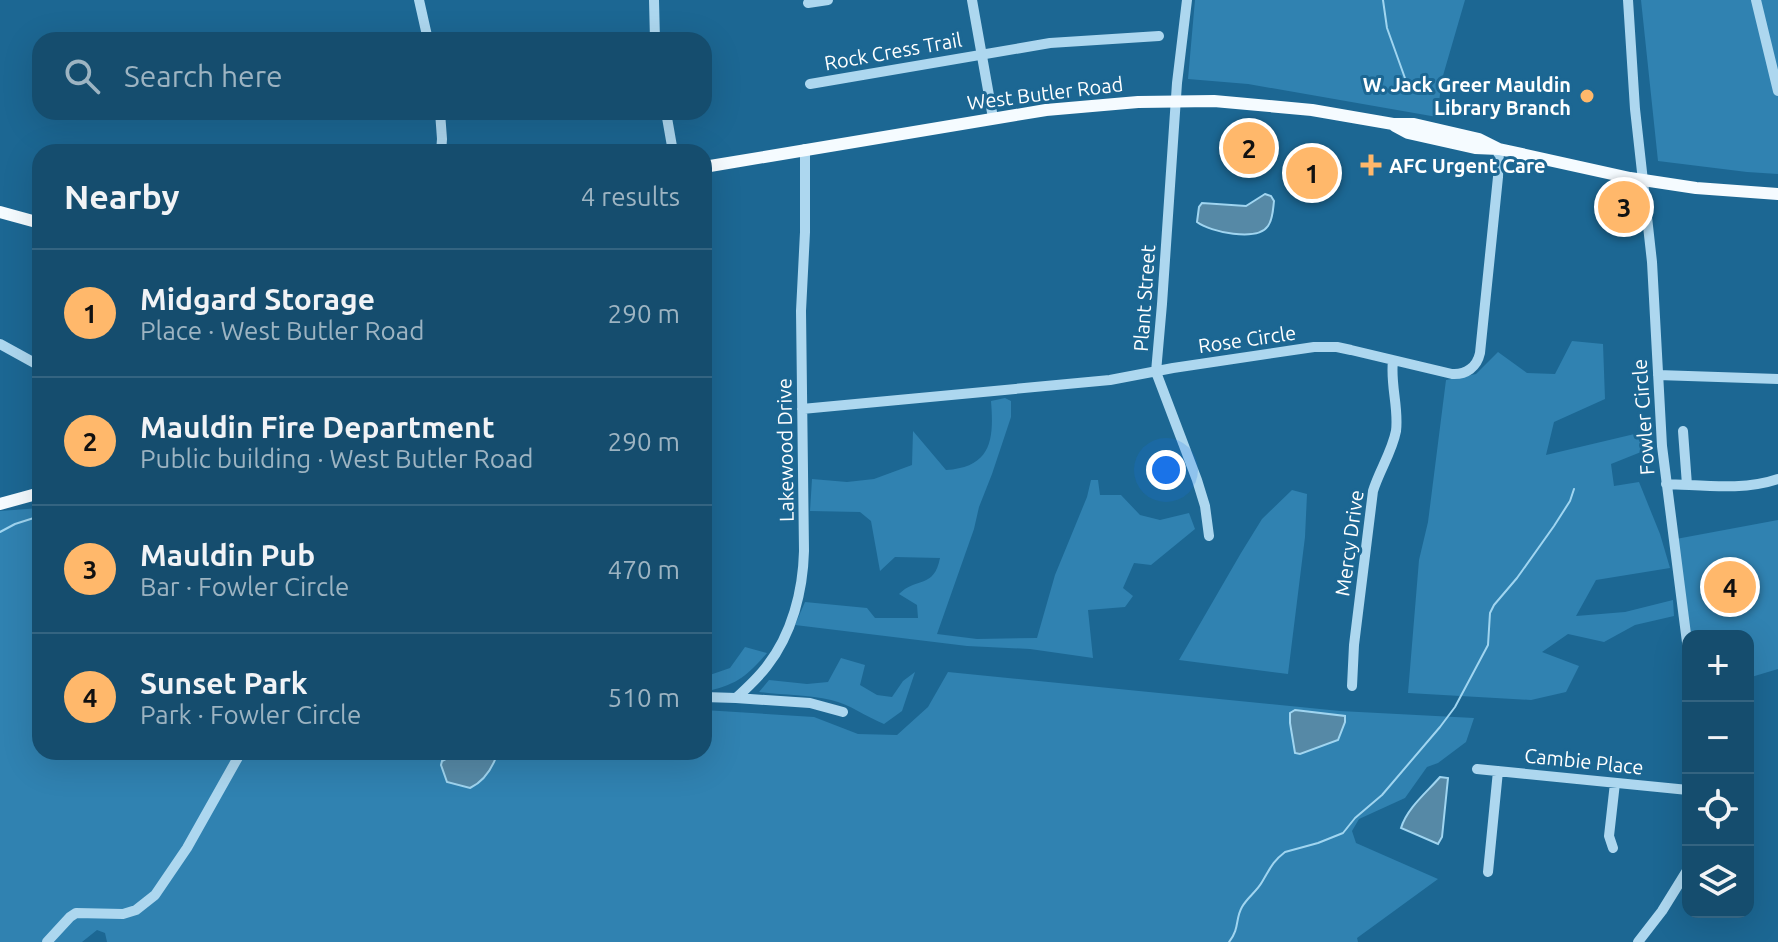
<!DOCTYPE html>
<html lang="en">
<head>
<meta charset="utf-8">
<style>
  :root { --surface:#154d6e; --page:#225776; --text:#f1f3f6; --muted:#9db4c2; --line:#346481; --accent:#ffb86b }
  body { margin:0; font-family:Ubuntu,sans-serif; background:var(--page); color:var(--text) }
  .controls { position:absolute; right:24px; bottom:24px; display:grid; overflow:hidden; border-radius:16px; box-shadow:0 8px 32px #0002 }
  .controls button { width:72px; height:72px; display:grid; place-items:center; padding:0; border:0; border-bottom:2px solid var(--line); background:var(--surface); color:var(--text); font:40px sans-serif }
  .you { position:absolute; left:1166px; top:470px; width:28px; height:28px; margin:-20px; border:6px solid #fff; border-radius:50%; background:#1a73e8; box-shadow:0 0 0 12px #1a73e833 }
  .badge { display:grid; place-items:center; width:52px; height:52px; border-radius:50%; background:var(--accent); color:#111; font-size:26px; font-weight:700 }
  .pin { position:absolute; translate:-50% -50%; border:4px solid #fff; box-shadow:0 2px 8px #0006 }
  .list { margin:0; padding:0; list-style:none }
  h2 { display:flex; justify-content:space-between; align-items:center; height:104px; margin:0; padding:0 32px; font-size:34px }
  h2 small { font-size:26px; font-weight:400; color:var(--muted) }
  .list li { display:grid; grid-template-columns:52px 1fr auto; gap:24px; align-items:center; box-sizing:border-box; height:128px; padding:0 32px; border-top:2px solid var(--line) }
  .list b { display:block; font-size:30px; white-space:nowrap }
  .list p { margin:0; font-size:26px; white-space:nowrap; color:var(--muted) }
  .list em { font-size:26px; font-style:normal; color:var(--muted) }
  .icon { flex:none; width:44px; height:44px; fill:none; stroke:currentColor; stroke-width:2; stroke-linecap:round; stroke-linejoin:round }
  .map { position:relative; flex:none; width:1778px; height:942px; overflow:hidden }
  .search { position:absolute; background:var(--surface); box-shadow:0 8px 32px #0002; left:32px; top:32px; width:680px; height:88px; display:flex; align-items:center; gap:20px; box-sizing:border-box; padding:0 28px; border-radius:24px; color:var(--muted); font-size:30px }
  .panel { position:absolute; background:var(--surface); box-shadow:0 8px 32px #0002; left:32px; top:144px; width:680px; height:616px; border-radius:24px }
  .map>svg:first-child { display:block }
</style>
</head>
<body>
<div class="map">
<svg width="1778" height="942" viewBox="0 0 1778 942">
  <rect width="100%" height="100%" fill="#1c6793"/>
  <path fill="#3082b1" d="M1195,0h270l-23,79 -5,38 -189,-33 -60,-5z
    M1641,0h137v174l-31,-2 -89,-11z
    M1572,341l31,3 2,55 -51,23 -8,33 97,-23 3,18 -35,14 3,22 25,-4 21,52 10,34 -74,12 -20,36 49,-4 48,-12 1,16 -39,9 -31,17 -36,-8 -26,18 37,14 -13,26 -35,8 -123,-7 11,-133 9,-38 18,-142 30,-6 22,-22 29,21 28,1z
    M1005,398l6,3v16l-19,57 -13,33 -5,22 -37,105 40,5 60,-1 18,-63 32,-78 4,-17h7l2,15h21l19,20 20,5 29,-7 6,16 -44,36 -17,-2 -11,25 10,8 -8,11 -37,3 5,48 -63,-9 -63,-3 -172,-21 10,-23 62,6 8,10h43l-1,-13 -18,-11c17,-17 35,-5 41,-36l-45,-1 -15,14 -9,-50 -11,-9 -50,-1 2,-32 35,3 27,-3 38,-14 1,-34 33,39c46,-3 48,-31 45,-69z
    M1292,490l15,4 -2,43 -17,137 -109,-14 62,-107 21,-34z
    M40,508v244h57l14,8 49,-8h544v-42l110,7 44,17 39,1 31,-28 20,-35 392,39 134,7 -8,24 -28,21 -11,4 -22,31 -46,21 -7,12 4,12 82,36 -81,59 1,4h-1251l-2,-9 -8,-3 -15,12h-82v-431z
    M1778,520v149l-30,9v-42h-60l-12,-97z
    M745,647l22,6c-22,25 -30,31 -63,39v-15l26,-9z
    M841,658l24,7 -5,20 17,10 15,2 11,-16 12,-9 -13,39 -18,13c-18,-7 -34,-20 -53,-24 -23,-5 -49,-5 -72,-8l10,-12 38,4 21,-2z"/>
  <path fill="#5689a6" stroke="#a0d5f0" stroke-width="2" d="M1265,194l6,2 3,5c-1,8 -1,18 -6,25 -11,16 -58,6 -71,-4l2,-15 3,-4 44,3z
    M1295,710l50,6v6l-7,18 -38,14 -5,-1 -5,-30v-10z
    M459,752h39c-5,15 -13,29 -28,36l-23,-6 -6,-17 1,-4z
    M1440,777l8,1 -6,59 -4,7 -37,-16c6,-20 26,-36 39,-51z"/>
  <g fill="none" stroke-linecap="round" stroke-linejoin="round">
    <path stroke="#a0d5f0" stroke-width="2" d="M1383,0l4,28 19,53
      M0,532l15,-8 25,-8
      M1229,942c11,-14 6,-23 13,-35 5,-9 15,-16 20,-25 8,-13 10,-20 23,-30l33,-9 25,-10 12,-15 27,-23 58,-68 15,-20 33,-62 2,-32 4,-8 23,-27 37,-52 16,-25 4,-12"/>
    <path stroke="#add7ef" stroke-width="10" d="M419,0l9,40
      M654,0l1,40
      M972,0l21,118
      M1187,0l-10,83 -15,221 -6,68 41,108 8,26 4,30
      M1628,0l7,109 17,153 10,184 26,204
      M1756,0l22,91
      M808,3l20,-3
      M810,84l240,-41 109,-7
      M440,112l2,27 -1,13
      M666,112l7,40
      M0,344l40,22
      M1658,375l120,4
      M802,409l308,-29 63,-12 141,-21h23l14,3 101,24c14,1 25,-7 28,-21l18,-176 1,-28
      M1683,431l4,54
      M1666,484c36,1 78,7 112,-5
      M1352,686l2,-41 19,-154c6,-20 19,-39 23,-60 3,-23 -6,-47 -3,-70
      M704,697l32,1c11,-10 22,-20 31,-32 25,-32 36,-75 37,-115l-3,-240 4,-79v-83
      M736,698l74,5 33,9
      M1477,769l211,21
      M1613,848l-4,-12 6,-53
      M1488,872l10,-101
      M47,942l23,-25 6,-4 47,1 13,-4 19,-15 32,-47 54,-96
      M1638,942l24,-31 26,-42"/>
    <path stroke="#f5fbff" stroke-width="12" d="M1395,126l13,7 67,15 24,1 131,29 66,10 82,6
      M704,167l342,-57 92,-8 76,-1 98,9 81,14h21l65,15 20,10
      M0,212l40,11
      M0,504l40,-11"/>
  </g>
  <g fill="#ffb86b" stroke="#1c6793" stroke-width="3">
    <circle cx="1587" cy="96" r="8"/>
    <path d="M1367 153h8v8h8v8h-8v8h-8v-8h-8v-8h8z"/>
  </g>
  <g text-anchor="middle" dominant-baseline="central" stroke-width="6" stroke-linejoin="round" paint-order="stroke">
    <g font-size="20" fill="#fff" stroke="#1c6793">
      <text transform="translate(893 51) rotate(-10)">Rock Cress Trail</text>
      <text transform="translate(1045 93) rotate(-7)">West Butler Road</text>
      <text transform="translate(1144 298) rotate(-86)">Plant Street</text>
      <text transform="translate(1247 339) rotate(-8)">Rose Circle</text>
      <text transform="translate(1643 417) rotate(-94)">Fowler Circle</text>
      <text transform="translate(785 450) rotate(-91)">Lakewood Drive</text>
      <text transform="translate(1349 543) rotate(-82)">Mercy Drive</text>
      <text transform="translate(1584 761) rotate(6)">Cambie Place</text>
    </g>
    <g font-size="20" font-weight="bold" fill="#fff" stroke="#1c6793" text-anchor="end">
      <text x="1571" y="84">W. Jack Greer Mauldin<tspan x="1571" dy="23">Library Branch</tspan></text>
      <text x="1389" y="165" text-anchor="start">AFC Urgent Care</text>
    </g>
  </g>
</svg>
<div class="controls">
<button>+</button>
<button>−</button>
<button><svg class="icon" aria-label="locate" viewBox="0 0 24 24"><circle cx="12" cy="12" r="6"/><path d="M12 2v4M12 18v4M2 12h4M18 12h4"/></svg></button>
<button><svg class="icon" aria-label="layers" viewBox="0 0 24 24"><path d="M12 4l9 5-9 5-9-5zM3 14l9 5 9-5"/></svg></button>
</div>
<div class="you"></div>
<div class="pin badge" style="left:1312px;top:173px">1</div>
<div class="pin badge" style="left:1249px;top:148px">2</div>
<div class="pin badge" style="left:1624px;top:207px">3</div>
<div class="pin badge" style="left:1730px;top:587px">4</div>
<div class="search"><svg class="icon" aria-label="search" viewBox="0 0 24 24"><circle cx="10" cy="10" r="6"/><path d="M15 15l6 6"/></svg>Search here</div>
<section class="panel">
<h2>Nearby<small>4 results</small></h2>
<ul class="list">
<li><span class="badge">1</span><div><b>Midgard Storage</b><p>Place · West Butler Road</p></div><em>290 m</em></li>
<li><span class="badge">2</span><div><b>Mauldin Fire Department</b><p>Public building · West Butler Road</p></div><em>290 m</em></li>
<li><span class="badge">3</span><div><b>Mauldin Pub</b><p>Bar · Fowler Circle</p></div><em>470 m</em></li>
<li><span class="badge">4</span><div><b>Sunset Park</b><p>Park · Fowler Circle</p></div><em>510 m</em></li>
</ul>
</section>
</div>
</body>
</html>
